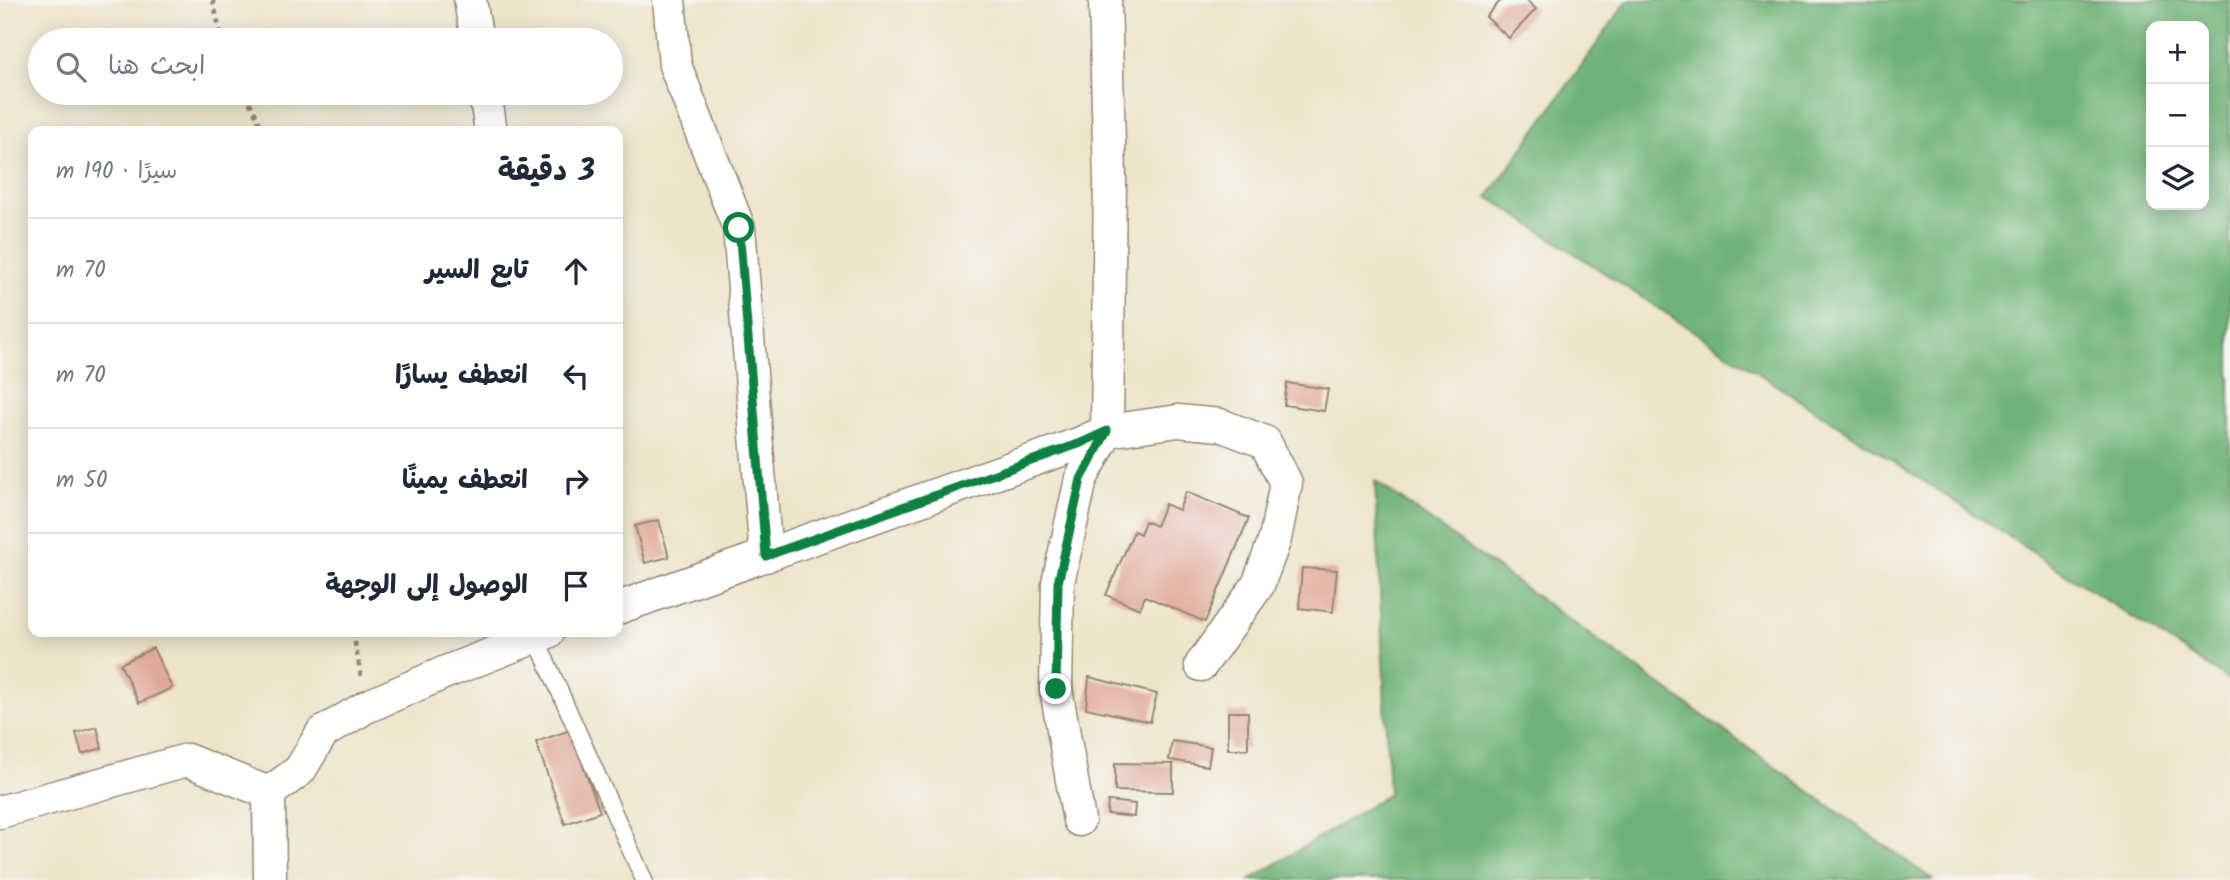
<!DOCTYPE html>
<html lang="ar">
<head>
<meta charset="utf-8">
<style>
  :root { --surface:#fff; --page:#f2f2f3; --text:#1f2937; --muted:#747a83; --line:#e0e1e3 }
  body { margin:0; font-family:Kalam,"Playpen Sans Arabic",sans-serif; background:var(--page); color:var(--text); direction:rtl }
  .controls { position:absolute; right:21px; top:21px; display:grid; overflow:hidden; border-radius:14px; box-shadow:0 4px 18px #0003 }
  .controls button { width:63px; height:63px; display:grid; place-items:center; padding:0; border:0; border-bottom:2px solid var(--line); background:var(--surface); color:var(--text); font:35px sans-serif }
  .stop { position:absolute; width:21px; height:21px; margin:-16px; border:5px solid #0b8043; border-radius:50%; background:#fff }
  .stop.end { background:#0b8043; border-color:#fff; box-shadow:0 2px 7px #0008 }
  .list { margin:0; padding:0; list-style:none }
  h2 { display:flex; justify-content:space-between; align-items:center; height:91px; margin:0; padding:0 28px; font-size:30px }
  h2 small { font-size:23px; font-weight:400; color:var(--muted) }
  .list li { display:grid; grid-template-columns:46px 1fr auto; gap:21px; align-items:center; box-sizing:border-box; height:105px; padding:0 28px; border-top:2px solid var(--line) }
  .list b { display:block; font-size:26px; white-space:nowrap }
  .list em { font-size:23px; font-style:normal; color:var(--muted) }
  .icon { flex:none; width:38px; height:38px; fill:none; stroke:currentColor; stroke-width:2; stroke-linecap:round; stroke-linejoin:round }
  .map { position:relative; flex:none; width:2230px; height:880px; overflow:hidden; direction:ltr }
  .search { position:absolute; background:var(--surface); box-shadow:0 4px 18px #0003; left:28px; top:28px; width:595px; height:77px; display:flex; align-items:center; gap:18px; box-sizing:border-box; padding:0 24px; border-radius:38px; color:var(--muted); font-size:26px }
  .panel { position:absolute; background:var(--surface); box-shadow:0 4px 18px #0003; left:28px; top:126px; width:595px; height:511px; border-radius:14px; direction:rtl }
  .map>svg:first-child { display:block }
</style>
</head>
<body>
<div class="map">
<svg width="2230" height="880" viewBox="0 0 2230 880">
  <rect width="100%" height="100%" fill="#f6f6f2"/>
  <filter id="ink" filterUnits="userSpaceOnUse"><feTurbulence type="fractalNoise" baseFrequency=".0143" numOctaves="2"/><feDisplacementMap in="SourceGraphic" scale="14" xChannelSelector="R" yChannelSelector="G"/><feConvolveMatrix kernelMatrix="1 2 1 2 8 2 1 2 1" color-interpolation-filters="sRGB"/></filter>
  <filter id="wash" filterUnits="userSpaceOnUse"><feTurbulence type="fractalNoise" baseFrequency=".00686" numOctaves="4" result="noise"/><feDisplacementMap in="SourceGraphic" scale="28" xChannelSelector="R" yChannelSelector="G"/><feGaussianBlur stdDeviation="1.57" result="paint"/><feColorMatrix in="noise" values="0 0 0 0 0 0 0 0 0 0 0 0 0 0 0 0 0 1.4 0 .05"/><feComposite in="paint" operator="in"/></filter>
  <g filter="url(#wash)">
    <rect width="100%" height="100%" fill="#eee4ca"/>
    <path fill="#6fb378" stroke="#556e4b" stroke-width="2" fill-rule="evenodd" d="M1628,0h602v681l-742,-484zM2151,26h53v179h-53z
      M1375,481l558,399h-683l139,-86z"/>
    <g id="blocks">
      <path fill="#e1a89a" d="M1501,0h25l10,9 -27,29 -23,-21z
        M1287,383l41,6 -4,22 -40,-6z
        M1186,492l63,26 -44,104 -60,-26 -5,13 -34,-14 28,-64 6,3 5,-13 11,5 9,-22 14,6z
        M659,520l10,37 -24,6 -10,-37z
        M1302,568l35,2 -4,42 -34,-4z
        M153,648l19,40 -33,15 -19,-39z
        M1089,677l68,17 -7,28 -64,-14z
        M1228,712h20v37h-20z
        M97,727l5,21 -20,6 -6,-21z
        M570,730l30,82 -35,12 -29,-82z
        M1172,741l39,6 -3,19 -39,-6z
        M1115,763l58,1v28l-58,-1z
        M1108,801l27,3 -1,13 -27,-3z"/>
    </g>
  </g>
  <g filter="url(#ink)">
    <use href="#blocks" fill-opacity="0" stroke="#948774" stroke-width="2"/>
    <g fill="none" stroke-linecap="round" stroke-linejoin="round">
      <defs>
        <path id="lane" d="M535,636l109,244"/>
        <path id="street" d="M470,0l7,40
          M669,0l6,65 64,163 27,328
          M485,93l6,38
          M618,608l463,-165 26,-12 71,-10 42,4 45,17 21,41 -11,56 -17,46 -57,80
          M0,812l187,-52 82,33
          M1079,820l-23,-131 2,-106 23,-104 26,-48 3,-251 -5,-180
          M270,880l-1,-87 31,-23 22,-37 44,-26 80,-35 102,-40"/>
      </defs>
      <use href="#lane" stroke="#948774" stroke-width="19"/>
      <use href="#street" stroke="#948774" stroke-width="35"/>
      <path stroke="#948774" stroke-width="4.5" stroke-dasharray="5 5" stroke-linecap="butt" d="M213,0l9,40
        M245,93l13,26 2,12
        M353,632l8,44"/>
      <use href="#lane" stroke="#fff" stroke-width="16"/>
      <use href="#street" stroke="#fff" stroke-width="32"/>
    </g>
  </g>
  <g fill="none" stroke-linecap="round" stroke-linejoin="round" filter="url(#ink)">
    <path stroke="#0b8043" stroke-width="9" d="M739,228l27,328 315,-113 26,-12 -26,48 -23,104 -2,106"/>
  </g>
</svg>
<div class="controls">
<button>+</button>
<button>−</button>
<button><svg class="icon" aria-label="layers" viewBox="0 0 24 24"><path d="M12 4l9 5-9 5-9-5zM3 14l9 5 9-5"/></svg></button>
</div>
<div class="stop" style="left:739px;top:228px"></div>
<div class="stop end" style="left:1056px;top:689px"></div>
<div class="search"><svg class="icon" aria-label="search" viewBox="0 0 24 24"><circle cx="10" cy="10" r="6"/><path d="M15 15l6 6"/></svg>ابحث هنا</div>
<section class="panel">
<h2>3 دقيقة<small>سيرًا · 190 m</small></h2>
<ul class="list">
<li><svg class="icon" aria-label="ahead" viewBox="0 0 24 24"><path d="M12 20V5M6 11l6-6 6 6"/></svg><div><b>تابع السير</b></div><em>70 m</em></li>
<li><svg class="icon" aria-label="left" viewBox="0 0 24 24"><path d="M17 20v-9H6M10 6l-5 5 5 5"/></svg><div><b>انعطف يسارًا</b></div><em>70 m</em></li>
<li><svg class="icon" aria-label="right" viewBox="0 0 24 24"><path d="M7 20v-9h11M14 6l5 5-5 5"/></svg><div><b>انعطف يمينًا</b></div><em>50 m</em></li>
<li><svg class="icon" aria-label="arrive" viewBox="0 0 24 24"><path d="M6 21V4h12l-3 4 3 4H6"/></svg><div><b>الوصول إلى الوجهة</b></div></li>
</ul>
</section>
</div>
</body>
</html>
